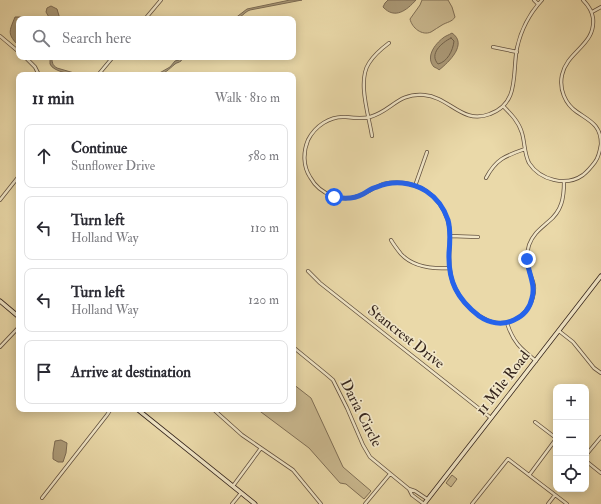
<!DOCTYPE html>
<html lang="en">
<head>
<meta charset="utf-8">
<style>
  :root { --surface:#fff; --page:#f7f7f7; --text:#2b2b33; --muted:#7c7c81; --line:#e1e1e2 }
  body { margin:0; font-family:"IM FELL Double Pica",serif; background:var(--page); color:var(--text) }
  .controls { position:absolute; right:12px; bottom:12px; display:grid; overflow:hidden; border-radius:8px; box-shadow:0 2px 10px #0003 }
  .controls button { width:36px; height:36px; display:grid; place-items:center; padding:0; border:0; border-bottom:1px solid var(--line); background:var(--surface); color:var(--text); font:20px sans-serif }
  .stop { position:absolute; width:12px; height:12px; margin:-9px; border:3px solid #2563eb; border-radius:50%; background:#fff }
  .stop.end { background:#2563eb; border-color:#fff; box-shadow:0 1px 4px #0008 }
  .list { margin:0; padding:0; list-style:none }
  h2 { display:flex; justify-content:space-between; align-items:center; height:52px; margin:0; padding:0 16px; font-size:17px }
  h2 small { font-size:13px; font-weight:400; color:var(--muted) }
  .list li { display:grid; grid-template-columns:26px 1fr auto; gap:12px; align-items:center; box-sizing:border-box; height:64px; margin:0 8px 8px; padding:0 8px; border:1px solid var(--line); border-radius:8px }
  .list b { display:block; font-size:15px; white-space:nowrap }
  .list p { margin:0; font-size:13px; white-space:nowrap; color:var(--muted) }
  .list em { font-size:13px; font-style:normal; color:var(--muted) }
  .icon { flex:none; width:22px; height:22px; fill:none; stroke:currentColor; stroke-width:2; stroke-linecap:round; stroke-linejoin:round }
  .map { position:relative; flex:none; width:601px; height:504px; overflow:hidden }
  .search { position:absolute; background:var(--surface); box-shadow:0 2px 10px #0003; left:16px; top:16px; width:280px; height:44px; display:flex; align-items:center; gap:10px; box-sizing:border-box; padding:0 14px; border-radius:8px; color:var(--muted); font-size:15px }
  .panel { position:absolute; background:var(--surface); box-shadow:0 2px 10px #0003; left:16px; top:72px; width:280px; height:340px; border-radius:8px }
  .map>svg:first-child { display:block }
</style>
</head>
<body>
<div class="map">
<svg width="601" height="504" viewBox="0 0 601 504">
  <rect width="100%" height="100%" fill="#ead9a9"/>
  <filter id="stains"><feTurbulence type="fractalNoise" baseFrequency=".005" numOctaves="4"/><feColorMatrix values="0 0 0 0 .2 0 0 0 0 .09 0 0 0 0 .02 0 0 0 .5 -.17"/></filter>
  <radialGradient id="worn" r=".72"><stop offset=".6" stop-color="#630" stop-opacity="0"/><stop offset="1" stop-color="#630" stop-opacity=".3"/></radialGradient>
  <path fill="#cbba91" stroke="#806f56" d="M422,0h26l4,7 3,10c-3,5 -8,5 -13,8 -4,2 -7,5 -11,7 -9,4 -19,-4 -21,-13l10,-14z
    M293,384l18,14 32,69 28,24 -7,8 -18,-15 -6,-1 -31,-35 -52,-39h36z
    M452,475l5,4 -6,8 -5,-4z"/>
  <path fill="#ac9b79" stroke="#7c6b54" d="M290,0h12l-52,10c-6,2 -9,9 -16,9l13,-10z
    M388,0h28c-9,10 -21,20 -33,7l2,-4z
    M51,6l6,3 3,10h-10l-4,-7 1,-4z
    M15,17h7l1,2h-4v27c-12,-12 -10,-14 -4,-29z
    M452,33c16,11 -3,29 -13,37 0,-1 -5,-3 -5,-3 -9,-10 1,-23 9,-29 2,-2 6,-3 9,-5z
    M50,57h2c0,5 0,8 5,11l24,7c-7,0 -28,-3 -31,-11 0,-2 0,-5 0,-7z
    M181,57h2l-2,4c-1,1 -5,2 -6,3 -6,5 -11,11 -19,11l14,-8 5,-6 4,-1z
    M61,440l6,3 -1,10 -3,9h-5l-5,-3v-6l2,-12z"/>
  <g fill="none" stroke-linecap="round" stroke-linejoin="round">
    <path stroke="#70604a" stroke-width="1" d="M451,38l3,3c-1,10 -7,21 -16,23 -9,-10 3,-21 13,-26z"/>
    <defs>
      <path id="street" d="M534,0l4,4
        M542,0c-12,13 -21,30 -25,48 -5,25 3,55 -27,66 -28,11 -40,-17 -66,-19 -27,-2 -32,16 -54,22 -8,2 -16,1 -25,0 -15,-1 -30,9 -37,23 -5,12 -5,26 2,37 10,18 32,26 51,18 7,-3 14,-8 22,-11 10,-2 20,-2 30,1 22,6 37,28 37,51 0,11 -2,23 0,34 2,20 17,40 35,49 9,5 20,5 29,1 13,-6 21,-20 20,-34 -1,-6 -4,-11 -5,-16 -3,-8 -2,-18 0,-25 4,-11 11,-16 19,-23 14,-11 16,-24 16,-41
        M592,12l9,-5
        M145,19l16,-19
        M0,36l19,16
        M493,47l24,5
        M25,57l10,10 4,8
        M98,75l15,-18
        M503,106c8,8 16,16 19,27 3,10 2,20 7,30 11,17 37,24 54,12 5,-4 9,-9 12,-13 4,-5 5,-12 6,-18 0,-19 -11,-23 -24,-32 -12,-8 -18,-23 -15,-37 5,-24 34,-30 31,-57 -1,-7 -5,-13 -10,-18
        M372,136c-3,-20 -15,-55 -3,-73 5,-8 12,-14 20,-20
        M486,178c10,-19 19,-22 39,-29
        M415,186l12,-34
        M0,200l19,-24
        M450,236l28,1
        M391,240c3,5 6,9 10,14 12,13 32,15 48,14
        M308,271l12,12 171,135
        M507,323c6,19 13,25 29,38
        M559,331l14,11 21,26 7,5
        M0,347l19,-20
        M293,347l33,27 7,6 14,28 16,37 7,12 39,32 6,2 12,8
        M213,409l29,26 51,35 28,34
        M535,422l21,16
        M586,455l15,-18
        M586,461l15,12
        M530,474l26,-35
        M233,486l28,-38
        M409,489l3,6 12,9
        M42,498l65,-83 4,-6
        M232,504l9,-11
        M365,504l25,-30
        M472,504l36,-45 59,45
        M548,504l7,-9"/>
      <path id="secondary" d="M0,301l19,16
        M137,409l118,95
        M424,504l67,-86 110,-142"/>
    </defs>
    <use href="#street" stroke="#62513f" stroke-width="4"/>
    <use href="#secondary" stroke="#34241c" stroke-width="5"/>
    <use href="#street" stroke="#f1e6c7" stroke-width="2.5"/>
    <use href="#secondary" stroke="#f1e6c7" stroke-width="3.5"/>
  </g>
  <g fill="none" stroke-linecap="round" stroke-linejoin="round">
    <path stroke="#2563eb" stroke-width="5" d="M334,197c10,2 20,2 29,-3 5,-3 9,-6 14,-7 16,-7 35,-5 49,4 11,7 18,17 22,29 3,11 2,22 1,33 -1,28 8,46 30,63 10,7 23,10 35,4 9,-4 16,-12 18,-22 4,-14 -4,-25 -5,-39"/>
  </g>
  <g text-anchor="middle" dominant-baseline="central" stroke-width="3.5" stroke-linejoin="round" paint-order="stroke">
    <g font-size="15" fill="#34241c" stroke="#f1e6c7">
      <text transform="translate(406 337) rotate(38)">Stancrest Drive</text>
      <text transform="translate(503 383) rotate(-52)">11 Mile Road</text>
      <text transform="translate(361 413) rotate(63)">Daria Circle</text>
    </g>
  </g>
  <rect width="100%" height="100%" filter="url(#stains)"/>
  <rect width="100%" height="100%" fill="url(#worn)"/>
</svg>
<div class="controls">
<button>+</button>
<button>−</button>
<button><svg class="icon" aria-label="locate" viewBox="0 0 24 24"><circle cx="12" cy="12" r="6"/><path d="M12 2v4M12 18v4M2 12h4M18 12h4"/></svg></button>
</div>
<div class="stop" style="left:334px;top:197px"></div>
<div class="stop end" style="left:527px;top:259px"></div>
<div class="search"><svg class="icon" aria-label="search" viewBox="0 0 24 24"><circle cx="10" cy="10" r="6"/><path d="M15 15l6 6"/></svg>Search here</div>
<section class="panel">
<h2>11 min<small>Walk · 810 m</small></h2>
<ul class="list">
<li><svg class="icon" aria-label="ahead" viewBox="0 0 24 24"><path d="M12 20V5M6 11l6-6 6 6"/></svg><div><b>Continue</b><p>Sunflower Drive</p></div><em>580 m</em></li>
<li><svg class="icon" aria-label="left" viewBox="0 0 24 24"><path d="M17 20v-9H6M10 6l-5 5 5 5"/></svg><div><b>Turn left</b><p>Holland Way</p></div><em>110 m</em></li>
<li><svg class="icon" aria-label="left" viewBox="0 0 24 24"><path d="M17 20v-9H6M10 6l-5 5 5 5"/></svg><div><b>Turn left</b><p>Holland Way</p></div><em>120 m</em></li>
<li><svg class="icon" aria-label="arrive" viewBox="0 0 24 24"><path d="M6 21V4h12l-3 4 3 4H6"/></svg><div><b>Arrive at destination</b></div></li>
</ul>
</section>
</div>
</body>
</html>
